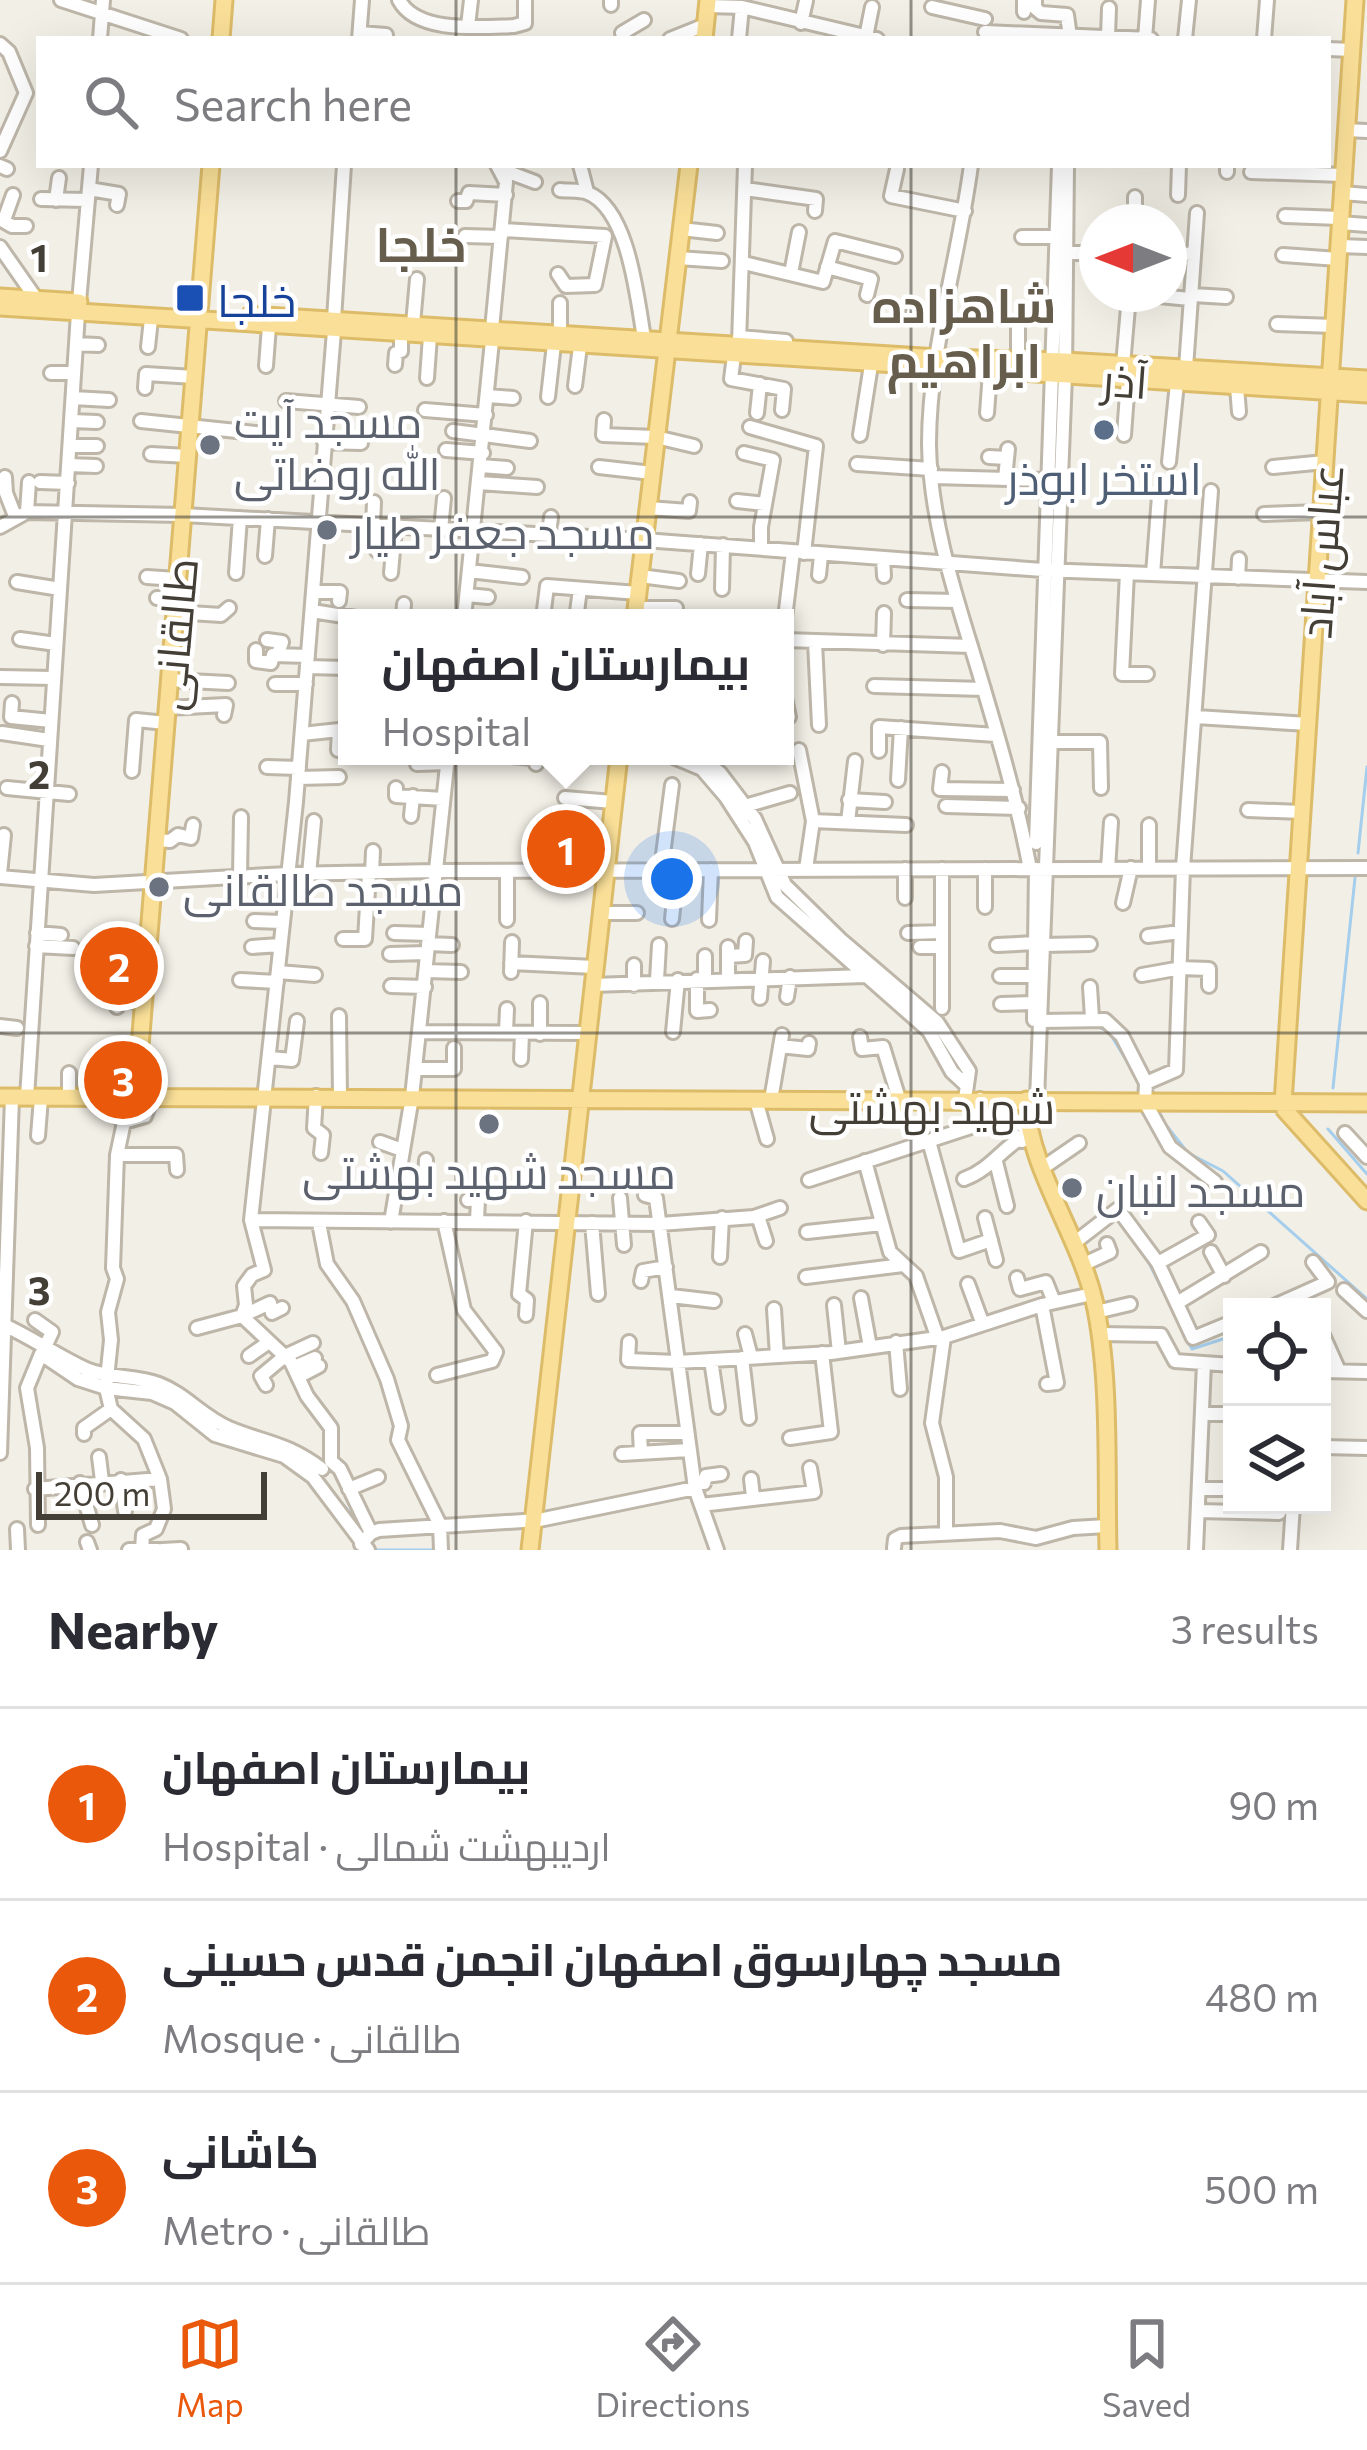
<!DOCTYPE html>
<html lang="en">
<head>
<meta charset="utf-8">
<style>
  :root { --surface:#fff; --page:#f2f2f3; --text:#2b2b33; --muted:#7c7c81; --line:#e1e1e2; --accent:#ea580c }
  body { margin:0; font-family:Commissioner,Cairo,sans-serif; background:var(--page); color:var(--text) }
  .controls { position:absolute; right:36px; bottom:36px; display:grid; overflow:hidden; border-radius:0px; box-shadow:0 12px 48px #0002 }
  .controls button { width:108px; height:108px; display:grid; place-items:center; padding:0; border:0; border-bottom:3px solid var(--line); background:var(--surface); color:var(--text); font:60px sans-serif }
  .compass { position:absolute; left:1079px; top:204px; width:108px; height:108px; border-radius:50%; background:var(--surface); box-shadow:0 12px 48px #0002; rotate:270deg }
  .scale { position:absolute; left:36px; bottom:30px; width:231px; box-sizing:border-box; padding-left:12px; border:6px solid #443f36; border-top:0; font-size:33px; line-height:42px; white-space:nowrap; color:#443f36; -webkit-text-stroke:9px #fff; paint-order:stroke }
  .you { position:absolute; left:672px; top:879px; width:42px; height:42px; margin:-30px; border:9px solid #fff; border-radius:50%; background:#1a73e8; box-shadow:0 0 0 18px #1a73e833 }
  .badge { display:grid; place-items:center; width:78px; height:78px; border-radius:50%; background:var(--accent); color:#fff; font-size:39px; font-weight:700 }
  .pin { position:absolute; translate:-50% -50%; border:6px solid #fff; box-shadow:0 3px 12px #0006 }
  .popup { position:absolute; left:338px; top:609px; width:456px; height:156px; box-sizing:border-box; display:grid; place-content:center; border-radius:0px; background:var(--surface); filter:drop-shadow(0 3px 9px #0005); font-size:39px; white-space:nowrap; color:var(--muted) }
  .popup b { font-size:45px; color:var(--text) }
  .popup::after { content:''; position:absolute; left:50%; top:100%; margin-left:-24px; border:24px solid transparent; border-top-color:var(--surface) }
  .list { margin:0; padding:0; list-style:none }
  h2 { display:flex; justify-content:space-between; align-items:center; height:156px; margin:0; padding:0 48px; font-size:51px }
  h2 small { font-size:39px; font-weight:400; color:var(--muted) }
  .list li { display:grid; grid-template-columns:78px 1fr auto; gap:36px; align-items:center; box-sizing:border-box; height:192px; padding:0 48px; border-top:3px solid var(--line) }
  .list b { display:block; font-size:45px; white-space:nowrap }
  .list p { margin:0; font-size:39px; white-space:nowrap; color:var(--muted) }
  .list em { font-size:39px; font-style:normal; color:var(--muted) }
  .icon { flex:none; width:66px; height:66px; fill:none; stroke:currentColor; stroke-width:2; stroke-linecap:round; stroke-linejoin:round }
  .map { position:relative; flex:none; width:1367px; height:1550px; overflow:hidden }
  .search { position:absolute; background:var(--surface); box-shadow:0 12px 48px #0002; left:36px; right:36px; top:36px; height:132px; display:flex; align-items:center; gap:30px; box-sizing:border-box; padding:0 42px; border-radius:0px; color:var(--muted); font-size:45px }
  .sheet { height:732px; background:var(--surface) }
  nav { display:flex; justify-content:space-around; align-items:center; box-sizing:border-box; height:168px; border-top:3px solid var(--line); background:var(--surface); font-size:33px; color:var(--muted) }
  nav a { display:grid; justify-items:center; gap:6px }
  nav .on { color:var(--accent) }
  .map>svg:first-child { display:block }
</style>
</head>
<body>
<div class="map">
<svg width="1367" height="1550" viewBox="0 0 1367 1550">
  <rect width="100%" height="100%" fill="#f2efe6"/>
  <g fill="none" stroke-linecap="round" stroke-linejoin="round">
    <path stroke="#a5ceec" stroke-width="3" d="M1055,465l3,-82
      M1358,853l9,-86
      M1094,1025l15,7 27,44
      M1333,1088l22,-210
      M1162,1120l26,33 35,18 144,128
      M1328,1129l39,45
      M1147,1259l45,90 40,-13
      M325,1483l36,43
      M369,1539l7,11h58"/>
    <defs>
      <path id="minor" d="M61,0l120,39
        M399,0c18,34 82,27 115,26
        M611,0v5
        M1024,0v12
        M1035,0v8l6,5 26,2 3,22
        M708,6l34,1 135,32
        M932,7l53,12
        M801,23l5,-22
        M468,26l3,-26
        M514,26l11,-3v-23
        M985,32l166,7
        M360,33l26,2
        M866,37l6,-30
        M1108,37l1,-29
        M100,39l3,-39
        M359,39l3,-39
        M625,39l-3,-6 22,-13
        M670,39l35,-14
        M739,39l3,-32
        M1145,39l3,-39
        M1185,39l4,-39
        M1264,39l3,-39
        M0,44l9,8 17,41 -26,58
        M1328,49l24,1
        M1346,130l21,1
        M580,165l7,27
        M971,165c-12,92 -42,186 -42,279 1,76 26,150 48,222 20,67 40,134 53,203
        M0,166l7,3
        M897,169l-6,27 74,15
        M503,170l32,12
        M1227,172v-7
        M1251,172l92,3
        M89,189l30,5 -2,11
        M745,189l71,10 -1,12
        M560,190c8,1 21,0 28,3 41,17 49,105 56,145
        M1342,193l25,2
        M1178,195l1,-30
        M41,199l47,1
        M56,200l3,-22
        M458,201h8l3,-8 37,2
        M1285,216l55,2
        M0,219l12,7h14
        M4,220l9,-25
        M1135,222v-25
        M1340,223l27,2
        M681,229l36,4
        M502,230l103,6 -10,49 -29,1 -8,-12
        M465,236l36,1
        M1022,237h35
        M1339,246l28,1
        M0,247l37,53
        M1067,253h30
        M1169,253l24,1
        M1283,255l55,4
        M678,258l44,3
        M744,263l79,19 12,-41 60,15
        M827,267l44,12 -4,16
        M791,273l8,-41
        M1193,295l33,2
        M1159,296l31,3
        M79,302l12,-137
        M560,303v30
        M913,312l33,7
        M334,319l10,-154
        M413,324l4,-45
        M1277,324l57,2
        M492,329l14,-147 -9,-17
        M739,337l47,4
        M739,343l6,-178
        M76,344l22,1
        M148,347l3,-28
        M1018,354v-25
        M734,356l-3,23 53,10 -2,21
        M395,365l1,-12 5,-2v-16
        M1123,365l6,-69
        M266,366l3,-40
        M1186,368l11,-155
        M51,373h23
        M427,378l3,-42
        M575,386l5,-40
        M1237,387l2,25
        M145,388l1,-14 48,3
        M488,396l25,2
        M548,397l6,-53
        M73,398l36,2
        M286,401l73,6
        M425,410l61,5
        M757,413l3,-29
        M987,413l3,-41
        M604,420l-1,15 53,2 38,9
        M72,421l25,1
        M141,421l115,12
        M750,427l66,19 -12,107
        M453,431l77,10
        M860,435l11,-70
        M1124,435l4,-55
        M324,442l37,1
        M70,446h27
        M446,450l37,3
        M744,453l29,7 -12,67v21
        M151,454l37,2
        M989,457l18,1
        M1169,462l8,-79
        M857,464l74,5
        M69,465l27,1
        M481,466l26,2
        M599,467l53,6
        M1273,467l52,-5
        M5,477l1,16 9,23
        M932,477l116,3
        M322,478l25,2
        M1005,479l3,-30
        M40,482l28,1
        M479,483l58,4
        M737,501l28,3
        M648,508l41,3 1,-9
        M27,512l2,-30
        M1264,514l57,-2
        M373,526l1,-24
        M0,527l27,-15 156,3 461,25 399,30 324,12
        M441,530l3,-32
        M549,535l2,-18
        M377,551l2,-25
        M265,556l3,-37
        M883,558l1,18
        M469,571l53,6
        M236,573l4,-55
        M391,573l4,-45
        M1127,573l-5,101h25
        M698,574l3,-30
        M1153,574l6,-78
        M819,575l2,-20
        M640,576l39,5
        M147,577l30,2
        M1238,578l1,-19
        M17,582l43,7
        M722,589l1,-44
        M314,592h26l-1,9
        M467,595l21,2
        M157,598l19,2
        M907,600l50,1
        M636,608h40
        M312,611l44,7
        M175,612l46,3 8,-7
        M577,612l3,-23
        M403,618l1,-14
        M464,618l28,-277
        M543,618l4,-32 91,7
        M785,618l8,-66
        M20,639l36,5
        M267,640l15,2 -4,12
        M785,640l186,6
        M815,642l4,83
        M883,645l1,-32
        M256,650v11l15,2 2,-8 35,1
        M307,667l40,1
        M785,673v2
        M0,677l53,1
        M169,680l59,3
        M275,684h31
        M874,686l110,3
        M785,698l4,19 -4,1
        M12,703l-1,14 40,4
        M167,708l59,-3 -2,10
        M1196,717l112,7
        M2,733l47,7
        M302,734l37,-4 -1,20 9,-1
        M1047,742h53l1,46
        M799,750l14,71 -7,48
        M879,751v-24l117,8
        M511,756l23,2 2,6
        M671,756l31,13 24,28 29,45 22,55 152,134 23,41 13,12
        M699,756l21,17 35,46 30,66 55,54 97,83 32,49 -4,28
        M417,764l31,-1
        M267,767l32,1
        M132,771l4,-51 30,3
        M942,772l-2,17 73,1
        M298,778l41,-1
        M898,780l3,-52
        M7,788l62,6
        M396,788v8l47,3
        M565,798l48,4
        M849,800l36,2
        M745,806l45,-13
        M946,806l73,2
        M1248,810l54,2
        M411,816l2,-20
        M813,821l93,4
        M848,822l7,-61
        M1149,825v43
        M576,829l34,5
        M156,840l14,1 8,-6 13,3 2,-13
        M1036,843l23,-678
        M905,869v29
        M1108,869l3,-47
        M661,870l11,-85
        M507,871v49
        M372,873l1,-22
        M0,874l4,-39
        M309,874l5,-53
        M240,876l1,-59
        M0,877l94,8 193,-11 148,-3 932,-3
        M434,892l21,2
        M1123,903l8,-35
        M985,907v-38
        M600,913h37
        M672,919l5,-49
        M709,920l2,-50
        M254,921l28,1
        M37,933l24,2
        M394,933l35,1
        M908,933l34,-1
        M1148,936l32,-4
        M343,939h22l4,-66
        M428,944l24,1
        M997,945l38,-2
        M1044,945l46,-1
        M36,946l37,2
        M252,947l28,-2
        M728,947v32
        M920,947h22
        M390,954l37,-1
        M728,956l17,-1 1,-14
        M511,963l83,4
        M634,965v20
        M426,971l35,1
        M278,972l37,3
        M511,972l1,-30
        M1142,975l39,-7 28,1v17
        M1000,976h35
        M697,979v32l13,-1
        M705,979v-23
        M240,980l37,2
        M657,980l2,-35
        M592,985l273,-9
        M391,986l34,1
        M1090,987l2,31
        M787,997l3,-20
        M760,998l3,-37
        M540,1003v31
        M1001,1004l33,-1
        M117,1007l1,-7 25,2
        M942,1008v-139
        M339,1016l1,80
        M1034,1020l2,-151
        M1042,1021l63,-1 17,16 24,47 -1,19 25,45 45,35
        M0,1026l17,2
        M420,1032l166,1
        M506,1032l1,-23
        M673,1032l5,-52
        M860,1037l2,12 21,-2 16,52
        M780,1046l28,3 1,-6
        M270,1058l22,2 5,-39
        M521,1059l1,-26
        M415,1069h39v-21
        M1146,1083l30,-13 7,-202 28,-377
        M316,1096l-2,32 9,7 -2,18
        M27,1097l51,-784
        M69,1098v-25
        M105,1098l1,8 18,16 21,-6 8,-21
        M756,1100l11,39
        M771,1100l11,-65
        M1037,1100l28,-725 2,-210
        M980,1109l42,32
        M994,1118l4,-5h8l21,16
        M124,1122l-7,33 -4,113 4,11 -9,33 3,28 -5,48 5,21 33,30 16,40 4,30 -8,20 -13,6 -1,15
        M1345,1133l22,24
        M38,1136l3,-38
        M929,1141l30,110 32,-11
        M380,1142l22,8
        M117,1155h59l1,15
        M865,1161l25,91 26,24 21,60
        M996,1162l11,44
        M1044,1167l35,-24
        M398,1177l27,1 1,-18
        M964,1179c28,-10 40,-34 65,-46
        M809,1180l162,-53 9,-28
        M645,1195l11,3 39,290 22,62
        M620,1198l4,47
        M468,1200l10,-1 -1,22
        M758,1216l8,25
        M985,1218l11,42
        M251,1220l409,4 94,-7 26,-9
        M391,1222l21,-125 36,-341
        M319,1223l8,41 26,37 34,78 14,47 -3,14 42,85 1,25
        M592,1223l6,71
        M807,1232l75,-8
        M1074,1243l44,-34 40,54 35,75 39,-16
        M1211,1252l13,24
        M720,1257l2,-39
        M1158,1263l50,-28 -9,-13
        M1082,1265l28,-13 -3,-8
        M806,1277l97,-12
        M1017,1278l3,11 26,-7 8,20
        M641,1281l2,-10 23,-4
        M968,1284l14,38
        M1344,1290l23,21
        M671,1296l43,5
        M861,1298l9,49
        M1177,1303l84,-51
        M834,1305l5,47
        M1042,1305l15,78 -10,1
        M1272,1307l56,-25 -15,-20
        M774,1309l3,47
        M1096,1312l34,-8
        M526,1315l1,-15 -8,-6 7,-73
        M35,1320l17,12 -6,13
        M4,1325c28,13 54,31 82,44 23,10 49,6 73,15 26,10 44,33 70,44 39,16 56,14 93,41
        M197,1328l45,-12 28,-13 2,10 10,-5
        M1322,1333l17,38
        M745,1334l6,23
        M1100,1334l61,1 14,26 57,4
        M944,1337l-12,86 14,54v55
        M629,1342l-1,18 49,2 154,-9 113,-16 98,-32 50,-11
        M896,1342l4,47
        M249,1356l20,-14
        M742,1358l7,60
        M711,1360l7,47
        M294,1367l21,-9
        M1322,1371l45,1
        M437,1375l55,-14 4,-9 -32,-42 -20,-89
        M298,1377l21,-11
        M266,1385l-5,-9 24,-20 28,-13
        M1204,1414h28
        M84,1434v-6l27,-19
        M790,1438l41,-6 -9,-79
        M1322,1447l45,1
        M0,1453l12,-356
        M641,1453l-1,-20h47
        M622,1454l67,-4
        M99,1457l3,24
        M331,1461v-33l-24,-32 -16,-34 -49,-46 4,-11 -2,-19 8,-11 12,-5 -13,-50 45,-418 38,-471
        M331,1461l9,8 31,64
        M751,1479l2,18
        M121,1480l4,31
        M694,1482l10,1 2,-7 15,-2
        M80,1483l12,42
        M35,1489l125,-10
        M349,1489l29,-12
        M1199,1489h33
        M701,1505l113,-13 -4,-24
        M1198,1511l81,2
        M38,1525l-1,-77 -10,-60 14,-34 37,25 28,9 46,5 23,10 40,32 69,21 29,21 55,73
        M17,1529l1,21
        M87,1542l3,8
        M361,1544l10,-11 8,-3 160,-10 156,-32
        M894,1548l1,-9 6,-3 99,-5 36,7 37,-10 34,-2
        M129,1550h29
        M162,1550l19,-1
        M1196,1550l8,-187
        M1290,1550l3,-45"/>
      <path id="major" d="M221,39l3,-39
        M704,39l4,-39
        M0,297l79,5
        M0,307l1367,87
        M250,315l689,43 126,3 302,18
        M635,618l54,-453
        M136,1096l75,-931
        M0,1097l1367,6
        M1026,1100c2,67 52,133 68,200 17,74 12,173 14,250
        M1283,1103l72,-1103
        M1283,1103l2,7 82,91
        M530,1550l89,-794"/>
    </defs>
    <use href="#minor" stroke="#bdb6a9" stroke-width="18"/>
    <use href="#major" stroke="#ddbc69" stroke-width="21"/>
    <use href="#minor" stroke="#fff" stroke-width="12"/>
    <use href="#major" stroke="#f9df98" stroke-width="15"/>
  </g>
  <path fill="none" stroke="#443f36" stroke-width="3" stroke-opacity="0.55" d="M456,0v39M911,0v39M456,165v1385M911,165v1385M0,517h1367M0,1033h1367"/>
  <rect fill="#1a4fb4" stroke="#fff" stroke-width="4.5" x="175" y="283" width="30" height="30" rx="6"/>
  <circle fill="#5c6f8a" stroke="#fff" stroke-width="4.5" cx="1104" cy="430" r="12"/>
  <g fill="#6b7280" stroke="#fff" stroke-width="4.5">
    <circle cx="210" cy="445" r="12"/>
    <circle cx="327" cy="530" r="12"/>
    <circle cx="159" cy="887" r="12"/>
    <circle cx="489" cy="1124" r="12"/>
    <circle cx="1072" cy="1188" r="12"/>
  </g>
  <g text-anchor="middle" dominant-baseline="central" stroke-width="9" stroke-linejoin="round" paint-order="stroke">
    <g font-size="45" fill="#164399" stroke="#fff" text-anchor="start">
      <text x="217" y="298">خلجا</text>
    </g>
    <g font-size="45" fill="#443f36" stroke="#fff">
      <text transform="translate(1125 379) rotate(4)">آذر</text>
      <text transform="translate(1319 551) rotate(-86)">عباس آباد</text>
      <text transform="translate(173 634) rotate(-85)">طالقانی</text>
      <text x="932" y="1105">شهید بهشتی</text>
    </g>
    <g font-size="45" fill="#5b616d" stroke="#fff" text-anchor="start">
      <text x="234" y="419">مسجد آیت<tspan x="234" dy="52">الله روضاتی</tspan></text>
      <text x="351" y="530">مسجد جعفر طیار</text>
      <text x="183" y="887">مسجد طالقانی</text>
      <text x="489" y="1170" text-anchor="middle">مسجد شهید بهشتی</text>
      <text x="1096" y="1188">مسجد لنبان</text>
    </g>
    <g font-size="45" fill="#4e5e75" stroke="#fff">
      <text x="1104" y="476">استخر ابوذر</text>
    </g>
    <g font-size="48" font-weight="bold" fill="#665d4d" stroke="#fff">
      <text x="421" y="242">خلجا</text>
      <text x="964" y="303">شاهزاده<tspan x="964" dy="55">ابراهیم</tspan></text>
    </g>
  </g>
  <g font-size="39" text-anchor="middle" font-weight="bold" fill="#443f36" stroke="#fff" stroke-width="9" stroke-linejoin="round" paint-order="stroke">
    <text x="39" y="272">1</text>
    <text x="39" y="789">2</text>
    <text x="39" y="1305">3</text>
  </g>
</svg>
<div class="controls">
<button><svg class="icon" aria-label="locate" viewBox="0 0 24 24"><circle cx="12" cy="12" r="6"/><path d="M12 2v4M12 18v4M2 12h4M18 12h4"/></svg></button>
<button><svg class="icon" aria-label="layers" viewBox="0 0 24 24"><path d="M12 4l9 5-9 5-9-5zM3 14l9 5 9-5"/></svg></button>
</div>
<svg class="compass" viewBox="-18 -18 36 36"><path d="M0-13l5 13h-10z" fill="#e53935"/><path d="M0 13l5-13h-10z" fill="#7c7c81"/></svg>
<div class="scale">200 m</div>
<div class="you"></div>
<div class="pin badge" style="left:566px;top:849px">1</div>
<div class="popup"><b>بیمارستان اصفهان</b>Hospital</div>
<div class="pin badge" style="left:119px;top:966px">2</div>
<div class="pin badge" style="left:123px;top:1080px">3</div>
<div class="search"><svg class="icon" aria-label="search" viewBox="0 0 24 24"><circle cx="10" cy="10" r="6"/><path d="M15 15l6 6"/></svg>Search here</div>
</div>
<section class="sheet">
<h2>Nearby<small>3 results</small></h2>
<ul class="list">
<li><span class="badge">1</span><div><b>بیمارستان اصفهان</b><p>Hospital · اردیبهشت شمالی</p></div><em>90 m</em></li>
<li><span class="badge">2</span><div><b>مسجد چهارسوق اصفهان انجمن قدس حسینی</b><p>Mosque · طالقانی</p></div><em>480 m</em></li>
<li><span class="badge">3</span><div><b>کاشانی</b><p>Metro · طالقانی</p></div><em>500 m</em></li>
</ul>
</section>
<nav>
<a class="on"><svg class="icon" aria-label="map" viewBox="0 0 24 24"><path d="M3 6l6-2 6 2 6-2v14l-6 2-6-2-6 2zM9 4v14M15 6v14"/></svg>Map</a>
<a><svg class="icon" aria-label="directions" viewBox="0 0 24 24"><path d="M12 3l9 9-9 9-9-9zM9 14v-3h6M13 9l2 2-2 2"/></svg>Directions</a>
<a><svg class="icon" aria-label="saved" viewBox="0 0 24 24"><path d="M7 4h10v16l-5-4-5 4z"/></svg>Saved</a>
</nav>
</body>
</html>
